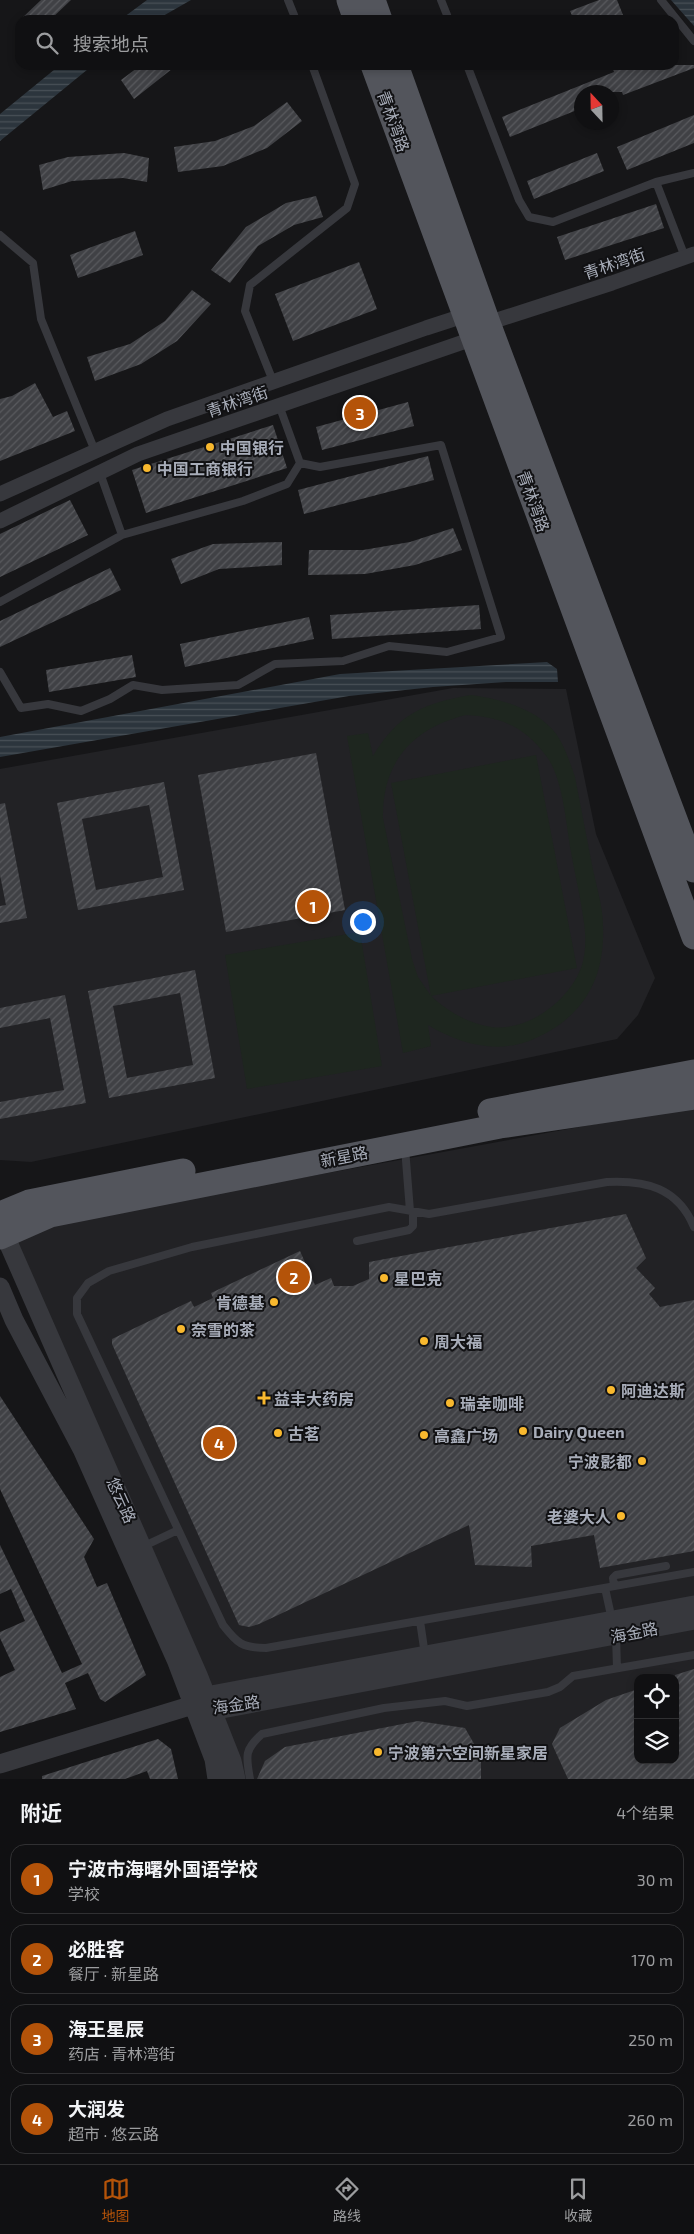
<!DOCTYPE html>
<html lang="zh">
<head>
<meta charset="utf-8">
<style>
  :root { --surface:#101012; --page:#1e1e20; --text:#f1f3f6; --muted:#9c9d9f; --line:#303032; --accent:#b45309 }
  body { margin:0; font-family:"Exo 2","Noto Sans SC",sans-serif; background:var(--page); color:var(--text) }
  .controls { position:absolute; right:15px; bottom:15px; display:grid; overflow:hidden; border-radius:10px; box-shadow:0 2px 8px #0003 }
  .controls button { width:45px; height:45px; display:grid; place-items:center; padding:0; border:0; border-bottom:1px solid var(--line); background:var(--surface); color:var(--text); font:25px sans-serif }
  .compass { position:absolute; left:574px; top:85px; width:45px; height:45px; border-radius:50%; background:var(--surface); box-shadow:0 2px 8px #0003; rotate:338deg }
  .you { position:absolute; left:362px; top:921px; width:18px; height:18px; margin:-12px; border:4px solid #fff; border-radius:50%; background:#1a73e8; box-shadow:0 0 0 8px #1a73e833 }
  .badge { display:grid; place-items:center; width:32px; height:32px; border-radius:50%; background:var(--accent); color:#fff; font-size:16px; font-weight:700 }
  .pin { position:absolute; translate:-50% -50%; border:2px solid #fff; box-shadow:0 1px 5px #0006 }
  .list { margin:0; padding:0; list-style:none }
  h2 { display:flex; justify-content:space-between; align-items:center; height:65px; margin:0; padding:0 20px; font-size:21px }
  h2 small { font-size:16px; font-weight:400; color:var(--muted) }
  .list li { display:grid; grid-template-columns:32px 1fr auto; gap:15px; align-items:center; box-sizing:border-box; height:70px; margin:0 10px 10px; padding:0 10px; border:1px solid var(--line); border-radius:15px }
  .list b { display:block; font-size:19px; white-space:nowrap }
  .list p { margin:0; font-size:16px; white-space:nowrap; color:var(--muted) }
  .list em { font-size:16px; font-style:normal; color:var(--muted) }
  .icon { flex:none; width:28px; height:28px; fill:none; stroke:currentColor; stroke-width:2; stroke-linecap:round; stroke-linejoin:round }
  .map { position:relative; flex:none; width:694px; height:1779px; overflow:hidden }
  .search { position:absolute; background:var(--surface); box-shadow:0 2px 8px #0003; left:15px; right:15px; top:15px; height:55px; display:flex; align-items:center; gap:12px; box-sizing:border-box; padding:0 18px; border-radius:15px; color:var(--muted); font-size:19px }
  .sheet { height:385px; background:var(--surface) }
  nav { display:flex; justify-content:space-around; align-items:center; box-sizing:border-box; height:70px; border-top:1px solid var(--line); background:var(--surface); font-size:14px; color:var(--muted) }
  nav a { display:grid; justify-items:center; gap:2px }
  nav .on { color:var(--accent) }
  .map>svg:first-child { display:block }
</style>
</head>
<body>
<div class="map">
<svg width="694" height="1779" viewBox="0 0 694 1779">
  <defs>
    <pattern id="water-rules" width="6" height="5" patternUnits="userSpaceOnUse" patternTransform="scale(1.25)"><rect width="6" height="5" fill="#2c353d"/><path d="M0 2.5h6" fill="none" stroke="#485057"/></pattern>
    <pattern id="building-hatch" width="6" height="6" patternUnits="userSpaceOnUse" patternTransform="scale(1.25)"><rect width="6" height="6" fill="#404145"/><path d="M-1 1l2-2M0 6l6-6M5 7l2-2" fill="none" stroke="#595a5e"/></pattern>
  </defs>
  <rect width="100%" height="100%" fill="#161618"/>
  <path fill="#222225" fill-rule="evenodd" d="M453,688l113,1 30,145 59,144 -17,37 -21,24 -586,123 -31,-2v-391z
    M694,1106v673h-451l-228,-538 39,-18zM638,1678h37v82h-37z"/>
  <path fill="#1e261f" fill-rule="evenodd" d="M471,695c30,4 67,14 86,40 8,12 13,28 18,42 6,31 12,62 18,93 4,18 10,38 10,56 2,53 -19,90 -67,112 -36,17 -75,7 -108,-13l3,21 -28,7 -56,-317 21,-3 5,23c25,-42 51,-53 98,-61zM466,715c36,2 59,12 81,42 16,22 19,67 24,95 4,23 10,47 13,71 2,13 2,29 -2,42 -11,34 -53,67 -91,62 -23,-4 -43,-15 -60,-31l146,-28 -41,-213 -145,28 40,213 -13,-19 -6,-18 -29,-141c-1,-56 30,-90 83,-103z
    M360,932l22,134 -135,23 -22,-134z"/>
  <path fill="url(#water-rules)" d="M147,0h44l-35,20h-36z
    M671,0h23v27v-1z
    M60,65h33l-93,76v-27z
    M547,662l10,7 1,13h-52l-73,5 -84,9 -349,61v-20l340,-63z"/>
  <path fill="url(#building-hatch)" fill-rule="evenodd" d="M41,0h30l-21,20h-30z
    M599,0h18l6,15 -14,5h-35l-4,-9z
    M141,65h36l-43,34 -13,-19z
    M623,65h71v3l-71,27 -1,-3h-40v16l-72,29 -8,-20 112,-45 -1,-3z
    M287,102l15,19 -35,27 -44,18 -45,6 -4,-25 41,-6 39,-15z
    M694,115v28l-67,27 -10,-23z
    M124,153l25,5 -2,24 -24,-4 -51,3 -29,9 -4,-25 29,-8z
    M597,153l7,18 -70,28 -7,-18z
    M316,196l7,21 -29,8 -36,21 -28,37 -19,-13 35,-43 40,-24z
    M656,204l8,24 -99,32 -8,-23z
    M135,231l8,24 -65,23 -8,-23z
    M359,262l18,47 -84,32 -18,-47z
    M192,290l19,14 -34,37 -36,23 -46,17 -8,-24 43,-13 35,-23z
    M35,383l18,34 14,-6 8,20 -75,30v-62l12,-3z
    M408,402l6,24 -92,24 -6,-23z
    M273,425l14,43 -141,45 -14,-43z
    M428,456l6,24 -130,34 -6,-24z
    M70,500l18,35 -88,42v-43z
    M453,528l9,22 -47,15 -50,9 -57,1 1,-25h54l47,-8z
    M282,542v23l-63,4 -38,15 -10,-25 42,-15z
    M110,568l11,22 -121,57v-26z
    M479,605l2,24 -149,10 -2,-24z
    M309,617l5,22 -129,28 -5,-23z
    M132,655l4,22 -87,15 -3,-22z
    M316,753l29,157 -119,22 -28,-157z
    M164,782l20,108 -106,20 -21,-107zM149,805l14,72 -67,13 -14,-71z
    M5,803l22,115 -27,5v-17l6,-1 -6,-30v-71z
    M195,970l20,108 -106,20 -21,-107zM180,993l13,72 -66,13 -14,-72z
    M65,995l21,108 -86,16v-17l64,-12 -14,-72 -50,10v-20z
    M626,1214l20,44 -10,10 19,20 -6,6 11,13 34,-7v251l-94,17 -6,-33 -63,11 1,21 -57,-2 -6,-40 -210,99 -10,3 -10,-2 -127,-281v-5l79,-38 3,6 19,-9 -2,-5 89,-42 15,34 16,-7 3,8h19l16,-7v-17z
    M0,1396l94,143 -10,18 13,30 10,-4 39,92 -41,27 -5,-3 -12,-26 -23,10 11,26 -76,23v-55l15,-7 -15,-32v-6l25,-11 -14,-32 -11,5v-49l62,128 20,-9 -82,-175z
    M694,1669v110h-126l-16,-35 8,-16 46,-28 32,-11v71h37v-85z
    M418,1721l47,7 16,28v23h-224l8,-18 20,-14z
    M158,1739l13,10 7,30h-28l-3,-8 -22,8h-83v-3z"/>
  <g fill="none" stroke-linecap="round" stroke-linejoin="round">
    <path stroke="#37383d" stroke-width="8" d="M288,0l8,20
      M441,0l8,20
      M661,0l33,41
      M467,65l52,135 10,17 24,5 103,-40
      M0,235l33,28 8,56 54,132
      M685,257l-29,-75 38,-9
      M273,381l-28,-70 5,-26 97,-77 8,-24 -43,-119
      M122,535l121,-34 44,-17 13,-21
      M0,602l122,-67 -22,-62
      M0,672l21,36 27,-4 33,7 29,-12 23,-14 29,5 76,-5 37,-21 68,-3 46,-15 58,6 54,-15 -60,-192 -121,22 -20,-4 -21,-58
      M405,1148l5,63
      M694,1227c-16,-39 -48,-47 -87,-45l-178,32 -40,-7 -197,40 -83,24 -21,12 -11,15v16l146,311c14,18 19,23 43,23l428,-76
      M357,1241l52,-11 4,-4v-14
      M142,1547l36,-17
      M614,1586l-1,-8 3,-3 50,-9
      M605,1588l7,32
      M420,1621l5,34
      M616,1635l1,33
      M250,1779c-4,-23 -6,-29 12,-45l122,-26 61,-7 22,5 81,-14 12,-5 13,-11 121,-21"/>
    <path stroke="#37383d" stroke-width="15" d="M0,494l167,-75 259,-91 40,-13 6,2
      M0,521l138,-67 337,-116 13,-15 124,-40 82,-29"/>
    <path stroke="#37383d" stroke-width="19" d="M0,1224l198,451 34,86 4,18
      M0,1287l14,33 68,129 95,213 37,97 3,20
      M199,1707l12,4 483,-91
      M0,1764l193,-59 13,-9 488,-91"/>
    <path stroke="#53555c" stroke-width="25" d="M349,0l7,20
      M373,0l7,20
      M373,65l321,872
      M396,65l92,258 206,547
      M490,1111l204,-39
      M0,1214l29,-12 154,-31
      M0,1237l50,-22 450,-89 194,-29"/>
  </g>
  <g fill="#f8b82e" stroke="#111113" stroke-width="2">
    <circle cx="210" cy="447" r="5"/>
    <circle cx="147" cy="468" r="5"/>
    <circle cx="384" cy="1278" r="5"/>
    <circle cx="274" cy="1302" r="5"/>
    <circle cx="181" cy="1329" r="5"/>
    <circle cx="424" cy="1341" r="5"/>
    <circle cx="611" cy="1390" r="5"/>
    <path d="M261.5 1390.5h5v5h5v5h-5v5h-5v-5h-5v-5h5z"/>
    <circle cx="450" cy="1403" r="5"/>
    <circle cx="523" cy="1431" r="5"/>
    <circle cx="278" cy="1433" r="5"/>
    <circle cx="424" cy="1435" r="5"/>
    <circle cx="642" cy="1461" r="5"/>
    <circle cx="621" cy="1516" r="5"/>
    <circle cx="378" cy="1752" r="5"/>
  </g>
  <g text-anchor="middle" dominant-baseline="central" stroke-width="4" stroke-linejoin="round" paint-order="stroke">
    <g font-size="16" fill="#a8adb9" stroke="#111113">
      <text transform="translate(394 121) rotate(70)">青林湾路</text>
      <text transform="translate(614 263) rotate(-19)">青林湾街</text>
      <text transform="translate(237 401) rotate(-19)">青林湾街</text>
      <text transform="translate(534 501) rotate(70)">青林湾路</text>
      <text transform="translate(344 1156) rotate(-11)">新星路</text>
      <text transform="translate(122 1500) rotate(66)">悠云路</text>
      <text transform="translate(634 1632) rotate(-11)">海金路</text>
      <text transform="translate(236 1704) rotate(-8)">海金路</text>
    </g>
    <g font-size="16" font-weight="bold" fill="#a8adb9" stroke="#111113" text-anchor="start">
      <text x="220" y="447">中国银行</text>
      <text x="157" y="468">中国工商银行</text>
      <text x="394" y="1278">星巴克</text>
      <text x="264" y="1302" text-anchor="end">肯德基</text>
      <text x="191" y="1329">奈雪的茶</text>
      <text x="434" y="1341">周大福</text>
      <text x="621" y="1390">阿迪达斯</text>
      <text x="274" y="1398">益丰大药房</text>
      <text x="460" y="1403">瑞幸咖啡</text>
      <text x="533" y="1431">Dairy Queen</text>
      <text x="288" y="1433">古茗</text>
      <text x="434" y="1435">高鑫广场</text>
      <text x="632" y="1461" text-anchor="end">宁波影都</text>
      <text x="611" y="1516" text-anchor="end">老婆大人</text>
      <text x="388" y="1752">宁波第六空间新星家居</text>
    </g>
  </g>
</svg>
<div class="controls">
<button><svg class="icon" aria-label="locate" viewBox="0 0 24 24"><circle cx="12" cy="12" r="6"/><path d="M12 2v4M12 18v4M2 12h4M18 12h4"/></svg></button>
<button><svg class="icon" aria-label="layers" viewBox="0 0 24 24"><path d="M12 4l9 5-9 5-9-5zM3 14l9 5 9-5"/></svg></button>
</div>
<svg class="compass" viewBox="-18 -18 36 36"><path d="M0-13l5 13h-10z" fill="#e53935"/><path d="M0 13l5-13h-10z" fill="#9c9d9f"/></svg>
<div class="you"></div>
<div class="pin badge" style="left:313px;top:906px">1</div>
<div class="pin badge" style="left:294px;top:1277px">2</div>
<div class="pin badge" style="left:360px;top:413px">3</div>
<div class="pin badge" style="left:219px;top:1443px">4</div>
<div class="search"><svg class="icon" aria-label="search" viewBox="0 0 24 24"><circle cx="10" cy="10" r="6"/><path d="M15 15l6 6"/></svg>搜索地点</div>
</div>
<section class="sheet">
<h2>附近<small>4个结果</small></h2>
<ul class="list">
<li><span class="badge">1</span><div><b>宁波市海曙外国语学校</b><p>学校</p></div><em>30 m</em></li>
<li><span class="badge">2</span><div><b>必胜客</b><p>餐厅 · 新星路</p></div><em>170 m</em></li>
<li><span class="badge">3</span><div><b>海王星辰</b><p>药店 · 青林湾街</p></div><em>250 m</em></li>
<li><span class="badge">4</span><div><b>大润发</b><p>超市 · 悠云路</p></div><em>260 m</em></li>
</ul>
</section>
<nav>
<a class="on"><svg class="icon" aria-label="map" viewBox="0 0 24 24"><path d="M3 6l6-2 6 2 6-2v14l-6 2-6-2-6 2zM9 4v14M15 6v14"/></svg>地图</a>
<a><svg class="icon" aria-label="directions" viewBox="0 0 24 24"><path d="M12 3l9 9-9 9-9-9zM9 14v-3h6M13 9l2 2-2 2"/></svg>路线</a>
<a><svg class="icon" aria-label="saved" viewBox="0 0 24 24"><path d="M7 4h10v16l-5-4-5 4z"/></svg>收藏</a>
</nav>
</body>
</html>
